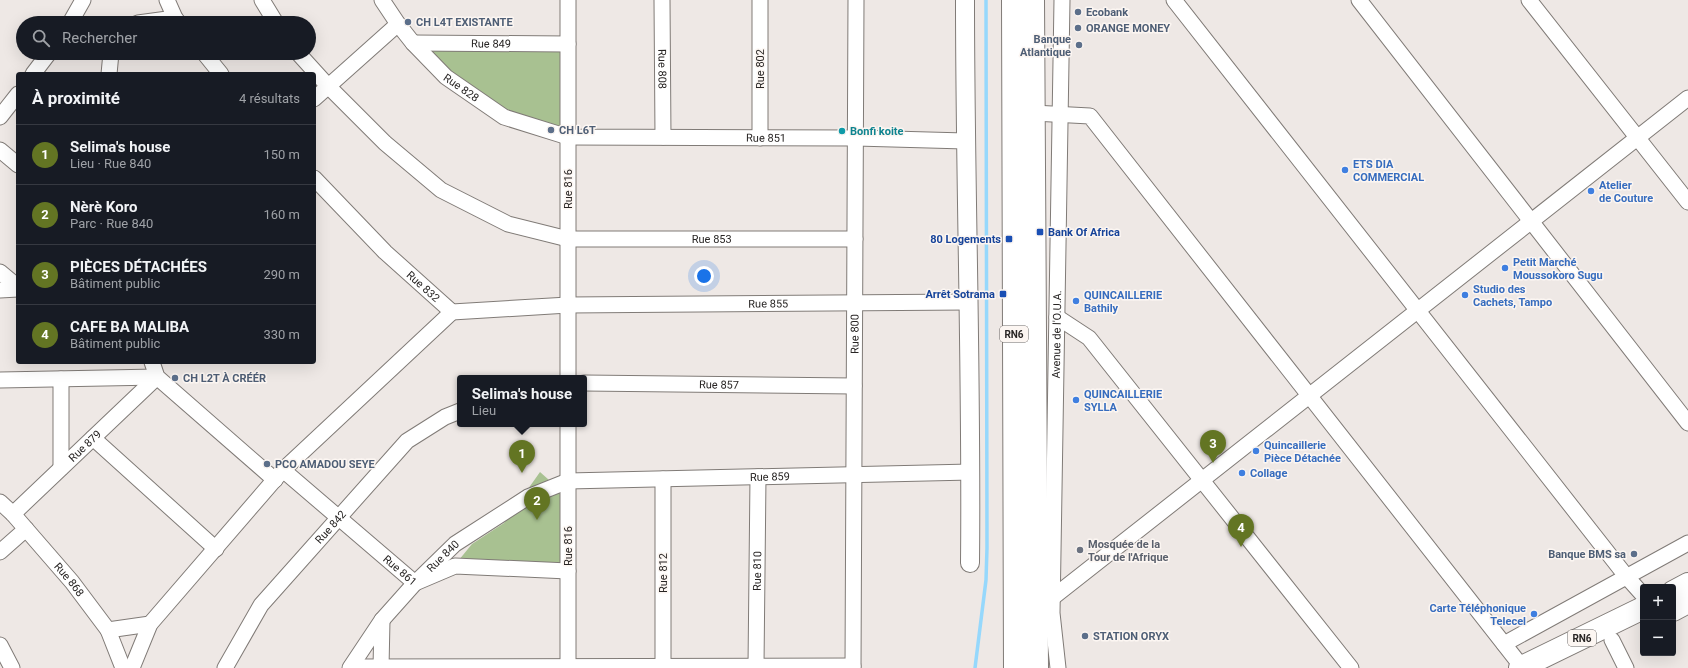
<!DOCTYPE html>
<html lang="fr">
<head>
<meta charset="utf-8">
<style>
  :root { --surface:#171b24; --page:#242831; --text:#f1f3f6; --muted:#9ea1a6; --line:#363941; --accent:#637523 }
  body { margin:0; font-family:Roboto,sans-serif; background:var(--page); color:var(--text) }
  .controls { position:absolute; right:12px; bottom:12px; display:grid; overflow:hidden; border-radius:4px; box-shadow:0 4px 16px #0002 }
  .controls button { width:36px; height:36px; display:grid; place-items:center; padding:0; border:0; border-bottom:1px solid var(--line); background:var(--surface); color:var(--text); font:20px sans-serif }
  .you { position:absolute; left:704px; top:276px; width:14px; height:14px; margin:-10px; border:3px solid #fff; border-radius:50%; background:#1a73e8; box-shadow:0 0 0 6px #1a73e833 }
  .badge { display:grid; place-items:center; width:26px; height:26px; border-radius:50%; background:var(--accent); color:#fff; font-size:13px; font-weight:700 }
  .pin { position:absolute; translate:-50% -33px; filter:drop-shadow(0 1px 2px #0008) }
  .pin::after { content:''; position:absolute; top:21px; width:14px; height:12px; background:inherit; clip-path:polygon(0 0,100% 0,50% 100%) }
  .popup { position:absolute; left:457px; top:375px; width:130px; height:52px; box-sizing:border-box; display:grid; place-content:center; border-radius:4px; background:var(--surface); filter:drop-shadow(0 1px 3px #0005); font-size:13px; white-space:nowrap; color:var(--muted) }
  .popup b { font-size:15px; color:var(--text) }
  .popup::after { content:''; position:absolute; left:50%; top:100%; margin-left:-8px; border:8px solid transparent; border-top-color:var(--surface) }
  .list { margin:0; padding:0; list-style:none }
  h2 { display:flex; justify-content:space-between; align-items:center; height:52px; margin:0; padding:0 16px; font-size:17px }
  h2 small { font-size:13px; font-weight:400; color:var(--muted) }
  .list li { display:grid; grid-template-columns:26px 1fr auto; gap:12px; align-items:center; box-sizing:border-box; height:60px; padding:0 16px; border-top:1px solid var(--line) }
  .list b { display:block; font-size:15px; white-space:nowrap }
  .list p { margin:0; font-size:13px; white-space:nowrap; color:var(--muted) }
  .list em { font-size:13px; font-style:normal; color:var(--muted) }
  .icon { flex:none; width:22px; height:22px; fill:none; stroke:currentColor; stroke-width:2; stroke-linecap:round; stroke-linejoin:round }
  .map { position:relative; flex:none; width:1688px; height:668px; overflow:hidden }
  .search { position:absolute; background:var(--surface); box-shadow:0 4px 16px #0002; left:16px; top:16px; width:300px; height:44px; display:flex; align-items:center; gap:10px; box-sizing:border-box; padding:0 14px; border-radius:22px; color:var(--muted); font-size:15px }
  .panel { position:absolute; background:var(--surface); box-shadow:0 4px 16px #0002; left:16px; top:72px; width:300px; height:292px; border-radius:4px }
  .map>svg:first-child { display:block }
</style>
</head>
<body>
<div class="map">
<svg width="1688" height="668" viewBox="0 0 1688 668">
  <rect width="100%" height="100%" fill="#eee8e5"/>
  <path fill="#a8c191" d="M408,34l160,13 1,86 -84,-31z
    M540,472l27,24 -5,74 -108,-4 18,-22 32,-21z"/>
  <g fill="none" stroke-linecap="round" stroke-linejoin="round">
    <path stroke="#96d8fc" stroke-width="3.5" d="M975,668l11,-88 1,-32 -1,-548"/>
    <defs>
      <g id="minor">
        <path d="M167,0l8,18 4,5"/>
        <path d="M262,0l14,23"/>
        <path id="s1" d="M382,0l16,24 15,19 33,34 58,40 64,20 288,1 109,3"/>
        <path id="s2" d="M662,0l1,137"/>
        <path d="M1174,0l452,576 17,19"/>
        <path d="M1359,0l329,423"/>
        <path d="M1529,0l159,202"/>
        <path d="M70,23l13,-23"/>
        <path d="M138,23l37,-5"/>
        <path id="s3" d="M413,43l155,1"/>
        <path d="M204,53l17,21"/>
        <path id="s4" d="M298,53l30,33 57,57 56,47 67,34 60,15h287"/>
        <path d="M33,74l16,-21"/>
        <path d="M109,74l2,-21"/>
        <path d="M314,99l84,-75"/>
        <path d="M1033,113l57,3 432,551"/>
        <path d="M0,117l18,-23"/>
        <path d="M760,138v-138"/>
        <path d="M0,150l18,15"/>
        <path id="s5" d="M314,178l71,74 67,60 116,-7 400,-3"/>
        <path d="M0,272l18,15"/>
        <path d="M0,290l18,-1"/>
        <path d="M1057,317l32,21 262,330"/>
        <path d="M152,362l5,15 118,103"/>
        <path d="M568,378v-378"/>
        <path d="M0,380l157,-3"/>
        <path id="s6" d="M584,383l270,3"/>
        <path d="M568,424v244"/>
        <path d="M93,438l123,111"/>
        <path d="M61,468v-89"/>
        <path id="s7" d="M283,470l132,113 40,-17 113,5"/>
        <path id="s8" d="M0,502l13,12 59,68 36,48 15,38"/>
        <path id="s9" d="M13,514l144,-137"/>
        <path d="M0,552l26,-23"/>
        <path d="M1052,598l636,-500"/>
        <path d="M108,630l42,-6"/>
        <path d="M1612,640l14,28"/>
        <path d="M1504,644l184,-101"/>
        <path d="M0,645l12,23"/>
        <path d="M663,666v-187"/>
        <path id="s10" d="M756,666l2,-189"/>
        <path d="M351,667l502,-1"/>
        <path d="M132,668l18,-44 133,-154 169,-158"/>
        <path id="s11" d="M225,668l36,-63 146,-164 38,-24 15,-6"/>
        <path id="s12" d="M350,668l32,-48 33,-37 40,-39 73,-47 40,-16 403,-9"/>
        <path d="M381,668l1,-48"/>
        <path id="s13" d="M853,668l3,-668"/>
        <path id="s14" d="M1058,668l-6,-55 10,-613"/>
      </g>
      <path id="tertiary" d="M965,0c0,188 7,375 5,563"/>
      <path id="trunk" d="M1013,0l2,668
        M1033,0l4,668
        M1673,592l15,-8
        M1673,610l15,-8
        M1520,668l123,-60"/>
    </defs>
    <use href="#minor" stroke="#807b77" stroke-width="17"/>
    <use href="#tertiary" stroke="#807b77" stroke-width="20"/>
    <use href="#trunk" stroke="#807b77" stroke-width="24"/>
    <use href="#minor" stroke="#fff" stroke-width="15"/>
    <use href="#tertiary" stroke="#fff" stroke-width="18"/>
    <use href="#trunk" stroke="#fff" stroke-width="22"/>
  </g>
  <g fill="#5c6f8a" stroke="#fcf6f2" stroke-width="1.5">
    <circle cx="1078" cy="12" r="4"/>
    <circle cx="408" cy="22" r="4"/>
    <circle cx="1078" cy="28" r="4"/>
    <circle cx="1079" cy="45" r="4"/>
    <circle cx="551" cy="130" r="4"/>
    <circle cx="175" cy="378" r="4"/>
    <circle cx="267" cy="464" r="4"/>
    <circle cx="1634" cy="554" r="4"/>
    <circle cx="1085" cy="636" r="4"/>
  </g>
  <circle fill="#0f9aa8" stroke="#fcf6f2" stroke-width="1.5" cx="842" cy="131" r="4"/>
  <g fill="#3f7fe0" stroke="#fcf6f2" stroke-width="1.5">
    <circle cx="1345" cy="170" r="4"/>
    <circle cx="1591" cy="191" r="4"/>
    <circle cx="1505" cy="268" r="4"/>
    <circle cx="1465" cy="295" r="4"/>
    <circle cx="1076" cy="301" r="4"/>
    <circle cx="1076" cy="400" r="4"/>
    <circle cx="1256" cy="451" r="4"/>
    <circle cx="1242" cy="473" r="4"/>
    <circle cx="1534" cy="614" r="4"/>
  </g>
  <g fill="#1a4fb4" stroke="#fcf6f2" stroke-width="1.5">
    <rect x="1036" y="228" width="8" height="8" rx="2"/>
    <rect x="1005" y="235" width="8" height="8" rx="2"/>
    <rect x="999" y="290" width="8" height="8" rx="2"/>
  </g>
  <circle fill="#6b7280" stroke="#fcf6f2" stroke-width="1.5" cx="1080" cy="550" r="4"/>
  <g text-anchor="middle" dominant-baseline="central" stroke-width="3" stroke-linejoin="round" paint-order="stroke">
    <g fill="#fcf6f2" stroke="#686462" stroke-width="1">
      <rect x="1000" y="326" width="28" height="16" rx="3"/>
      <rect x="1568" y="630" width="28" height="16" rx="3"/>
    </g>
    <g font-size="10" font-weight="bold" fill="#282524">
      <text x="1014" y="334">RN6</text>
      <text x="1582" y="638">RN6</text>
    </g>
    <g font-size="11" font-weight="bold" fill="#4e5e75" stroke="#fcf6f2" text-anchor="start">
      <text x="1086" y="12">Ecobank</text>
      <text x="416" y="22">CH L4T EXISTANTE</text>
      <text x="1086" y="28">ORANGE MONEY</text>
      <text x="1071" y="39" text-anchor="end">Banque<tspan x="1071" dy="13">Atlantique</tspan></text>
      <text x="559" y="130">CH L6T</text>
      <text x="183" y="378">CH L2T À CRÉÉR</text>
      <text x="275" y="464">PCO AMADOU SEYE</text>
      <text x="1626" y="554" text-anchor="end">Banque BMS sa</text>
      <text x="1093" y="636">STATION ORYX</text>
    </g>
    <g font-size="11" fill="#282524" stroke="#fcf6f2">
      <text stroke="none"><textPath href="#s3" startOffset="78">Rue 849</textPath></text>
      <text stroke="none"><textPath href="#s2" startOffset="69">Rue 808</textPath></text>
      <text transform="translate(760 69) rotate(-90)">Rue 802</text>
      <text stroke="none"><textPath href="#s1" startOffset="119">Rue 828</textPath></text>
      <text stroke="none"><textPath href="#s1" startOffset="436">Rue 851</textPath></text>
      <text transform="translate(568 189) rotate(-90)">Rue 816</text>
      <text stroke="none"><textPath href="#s4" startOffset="479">Rue 853</textPath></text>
      <text stroke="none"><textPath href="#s5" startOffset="154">Rue 832</textPath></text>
      <text stroke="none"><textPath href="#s5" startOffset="509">Rue 855</textPath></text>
      <text stroke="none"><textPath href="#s13" startOffset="334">Rue 800</textPath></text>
      <text stroke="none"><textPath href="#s14" startOffset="334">Avenue de l'O.U.A.</textPath></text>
      <text stroke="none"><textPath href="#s6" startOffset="135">Rue 857</textPath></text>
      <text stroke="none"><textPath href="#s9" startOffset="99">Rue 879</textPath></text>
      <text stroke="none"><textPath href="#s12" startOffset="495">Rue 859</textPath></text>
      <text stroke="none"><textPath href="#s11" startOffset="177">Rue 842</textPath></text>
      <text transform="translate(568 546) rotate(-90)">Rue 816</text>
      <text stroke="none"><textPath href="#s12" startOffset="146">Rue 840</textPath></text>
      <text stroke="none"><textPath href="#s7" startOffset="154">Rue 861</textPath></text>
      <text stroke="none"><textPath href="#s10" startOffset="95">Rue 810</textPath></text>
      <text transform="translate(663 573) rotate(-90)">Rue 812</text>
      <text stroke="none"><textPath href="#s8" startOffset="104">Rue 868</textPath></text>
    </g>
    <g font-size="11" font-weight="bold" fill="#0d838f" stroke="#fcf6f2" text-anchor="start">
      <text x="850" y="131">Bonfi koite</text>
    </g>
    <g font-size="11" font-weight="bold" fill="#366cbe" stroke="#fcf6f2" text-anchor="start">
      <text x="1353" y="164">ETS DIA<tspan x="1353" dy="13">COMMERCIAL</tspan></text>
      <text x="1599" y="185">Atelier<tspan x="1599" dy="13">de Couture</tspan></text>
      <text x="1513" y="262">Petit Marché<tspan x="1513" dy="13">Moussokoro Sugu</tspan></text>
      <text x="1473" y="289">Studio des<tspan x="1473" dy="13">Cachets, Tampo</tspan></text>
      <text x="1084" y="295">QUINCAILLERIE<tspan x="1084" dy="13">Bathily</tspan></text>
      <text x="1084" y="394">QUINCAILLERIE<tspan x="1084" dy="13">SYLLA</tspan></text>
      <text x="1264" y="445">Quincaillerie<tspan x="1264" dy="13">Pièce Détachée</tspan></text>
      <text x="1250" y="473">Collage</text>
      <text x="1526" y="608" text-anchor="end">Carte Téléphonique<tspan x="1526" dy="13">Telecel</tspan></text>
    </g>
    <g font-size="11" font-weight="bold" fill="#164399" stroke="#fcf6f2" text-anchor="end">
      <text x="1048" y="232" text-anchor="start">Bank Of Africa</text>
      <text x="1001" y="239">80 Logements</text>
      <text x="995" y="294">Arrêt Sotrama</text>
    </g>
    <g font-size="11" font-weight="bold" fill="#5b616d" stroke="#fcf6f2" text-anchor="start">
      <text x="1088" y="544">Mosquée de la<tspan x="1088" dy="13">Tour de l'Afrique</tspan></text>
    </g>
  </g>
</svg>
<div class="controls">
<button>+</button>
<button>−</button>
</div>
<div class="you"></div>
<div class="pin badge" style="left:522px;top:473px">1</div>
<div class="popup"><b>Selima's house</b>Lieu</div>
<div class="pin badge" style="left:537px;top:520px">2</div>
<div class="pin badge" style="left:1213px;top:463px">3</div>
<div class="pin badge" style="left:1241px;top:547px">4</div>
<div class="search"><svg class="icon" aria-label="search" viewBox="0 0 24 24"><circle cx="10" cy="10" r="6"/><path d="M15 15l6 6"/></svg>Rechercher</div>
<section class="panel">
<h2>À proximité<small>4 résultats</small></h2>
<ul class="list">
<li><span class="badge">1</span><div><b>Selima's house</b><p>Lieu · Rue 840</p></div><em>150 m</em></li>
<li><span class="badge">2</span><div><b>Nèrè Koro</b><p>Parc · Rue 840</p></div><em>160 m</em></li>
<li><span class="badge">3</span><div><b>PIÈCES DÉTACHÉES</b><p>Bâtiment public</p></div><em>290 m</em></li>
<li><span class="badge">4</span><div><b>CAFE BA MALIBA</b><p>Bâtiment public</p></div><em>330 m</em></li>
</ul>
</section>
</div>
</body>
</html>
